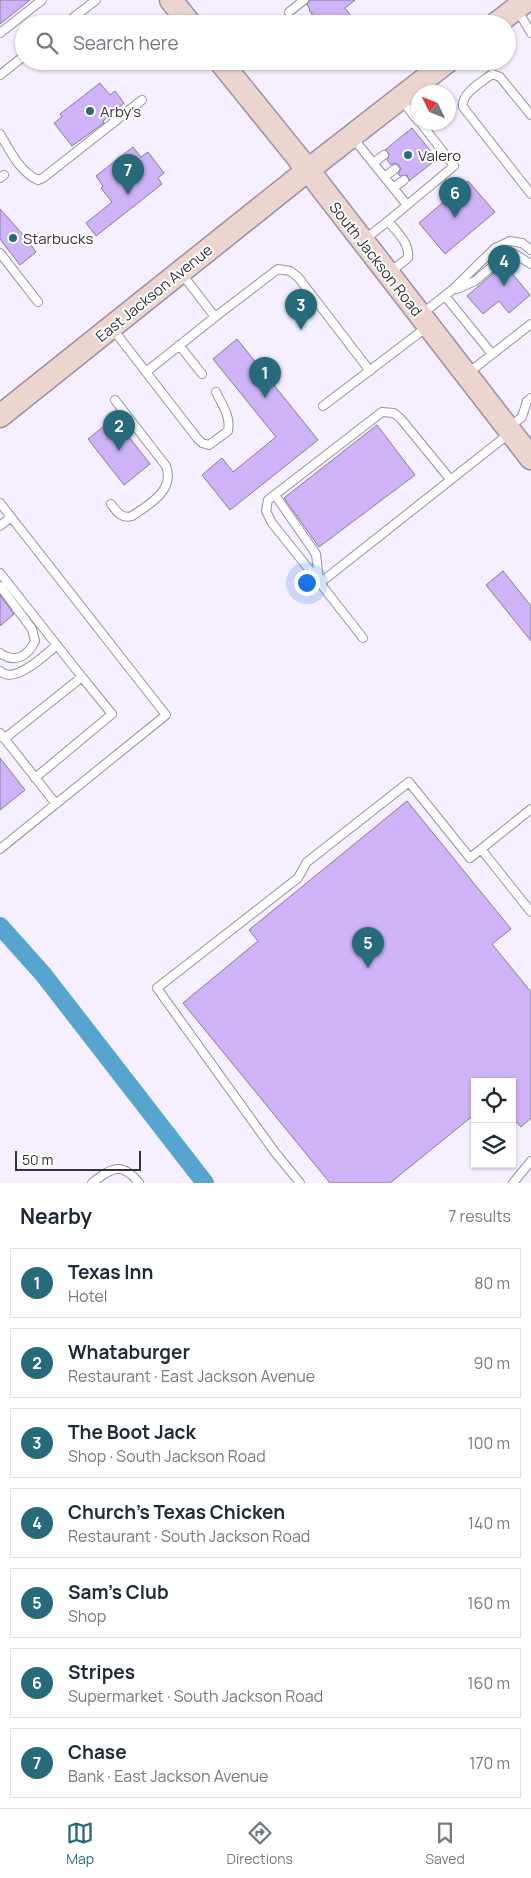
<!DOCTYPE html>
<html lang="en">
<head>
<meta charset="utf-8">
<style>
  :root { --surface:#fff; --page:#f2f2f3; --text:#1f2937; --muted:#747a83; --line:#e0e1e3; --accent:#266a7b }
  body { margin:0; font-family:Manrope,sans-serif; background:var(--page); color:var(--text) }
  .controls { position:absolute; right:15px; bottom:15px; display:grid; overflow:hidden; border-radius:0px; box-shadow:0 1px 4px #0004 }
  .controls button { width:45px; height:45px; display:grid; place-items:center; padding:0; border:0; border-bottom:1px solid var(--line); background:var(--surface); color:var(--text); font:25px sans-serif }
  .compass { position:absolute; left:411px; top:85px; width:45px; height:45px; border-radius:50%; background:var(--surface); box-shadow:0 1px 4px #0004; rotate:313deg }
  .scale { position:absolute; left:15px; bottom:12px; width:126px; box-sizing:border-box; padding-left:5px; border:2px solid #343139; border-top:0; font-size:14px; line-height:18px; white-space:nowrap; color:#343139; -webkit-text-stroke:4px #fff; paint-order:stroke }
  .you { position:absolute; left:306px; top:582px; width:18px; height:18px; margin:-12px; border:4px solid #fff; border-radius:50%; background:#1a73e8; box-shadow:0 0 0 8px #1a73e833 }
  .badge { display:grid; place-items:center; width:32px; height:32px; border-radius:50%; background:var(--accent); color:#fff; font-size:16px; font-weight:700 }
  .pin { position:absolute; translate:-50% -41px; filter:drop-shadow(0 1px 2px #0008) }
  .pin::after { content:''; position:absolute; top:26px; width:18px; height:15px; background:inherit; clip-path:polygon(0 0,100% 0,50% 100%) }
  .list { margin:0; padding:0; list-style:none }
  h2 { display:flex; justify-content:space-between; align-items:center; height:65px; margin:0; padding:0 20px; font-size:21px }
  h2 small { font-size:16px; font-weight:400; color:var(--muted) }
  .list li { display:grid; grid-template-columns:32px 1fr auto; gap:15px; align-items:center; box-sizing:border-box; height:70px; margin:0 10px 10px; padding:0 10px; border:1px solid var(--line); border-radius:0px }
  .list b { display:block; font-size:19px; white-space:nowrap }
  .list p { margin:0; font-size:16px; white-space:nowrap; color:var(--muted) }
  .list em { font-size:16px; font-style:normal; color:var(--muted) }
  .icon { flex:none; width:28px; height:28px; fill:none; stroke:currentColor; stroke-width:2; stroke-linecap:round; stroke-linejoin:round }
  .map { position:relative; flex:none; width:531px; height:1183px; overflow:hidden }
  .search { position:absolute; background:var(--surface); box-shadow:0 1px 4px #0004; left:15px; right:15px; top:15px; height:55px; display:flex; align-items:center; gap:12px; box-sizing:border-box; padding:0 18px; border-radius:28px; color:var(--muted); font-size:19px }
  .sheet { height:625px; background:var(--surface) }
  nav { display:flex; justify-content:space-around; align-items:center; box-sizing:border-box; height:70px; border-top:1px solid var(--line); background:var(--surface); font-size:14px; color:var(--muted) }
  nav a { display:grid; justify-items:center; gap:2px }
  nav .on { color:var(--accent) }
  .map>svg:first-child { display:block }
</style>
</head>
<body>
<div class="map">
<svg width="531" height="1183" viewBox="0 0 531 1183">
  <rect width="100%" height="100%" fill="#f5efff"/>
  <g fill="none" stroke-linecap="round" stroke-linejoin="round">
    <path stroke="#55a5ce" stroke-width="18" d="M0,926l43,48 162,209"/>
  </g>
  <path fill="#cfb3f8" stroke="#847d90" d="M0,0h30l-30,24z
    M310,0h45l-10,8 12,16h-38l-10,-14 1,-1 -3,-4z
    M100,83l10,12 5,-4 9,12 -21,18 1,2 -32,23 -18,-23 8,-6 -2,-3z
    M412,128l25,31 -28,22 -2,-6 -7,1 -2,-2 3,-5 -2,-4 -4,-2 -4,2 -4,-5 2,-6 -4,-4z
    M133,147l8,10 7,-5 16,21 -6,5 4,6 -66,52 -10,-13 26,-21 -11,-14 2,-2 -7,-10z
    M468,181l27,31 -50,42 -26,-31z
    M0,209l26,29 10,14 -16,13 -20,-26z
    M504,264l26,31 -21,18 -10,-12 -16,13 -16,-18z
    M237,339l81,101 -88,70 -28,-35 20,-17 11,14 43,-35 -63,-78z
    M114,418l36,46 -26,21 -36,-46z
    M377,425l38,50 -96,72 -35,-49z
    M503,571l28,35v35l-45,-56z
    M0,595l14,19 -14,12z
    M0,758l25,32 -25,20z
    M407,801l104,128 -19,15 39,48v126l-10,9 -9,-10v-35h-37v32l-85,69h-60l-147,-180 75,-62 -9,-11z"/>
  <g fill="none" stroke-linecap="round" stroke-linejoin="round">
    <defs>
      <path id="lane" d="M517,9l14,24
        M289,12l15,-12
        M65,24l31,-24
        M0,33l42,-33
        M0,75l24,-19
        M401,99l17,22
        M531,115l-31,-38 -8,-3c-10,8 -31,19 -29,33l68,87
        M0,134c10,17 20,38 38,46l5,-2 99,-78
        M353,138l54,67
        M373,163l11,-8
        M384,177l11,-8
        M0,178l4,-3
        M393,188l11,-8
        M364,240l24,-19
        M0,253l38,49
        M390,272l18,-14c2,-15 -12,-27 -20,-37l66,-55 -34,-44
        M182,274l33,43 63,-48 12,2 8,6 72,94
        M457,289l18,-8 28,-24 10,-4 18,11
        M445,296l47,58
        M423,313l29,-23 43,-42 15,-7 12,2 9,7
        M112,328l34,44 69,-55
        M179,345l23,29
        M146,372l51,66 5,5 7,2 19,-14c3,-15 -6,-26 -12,-39
        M468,373l63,-49
        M323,406l104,-79
        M509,427l13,-10 5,-16 4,-3
        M275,495l41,59 3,27
        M0,503l166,212 -166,134
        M111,504c6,8 10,15 21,12 18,-12 43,-26 34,-50l-51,-66
        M0,526l11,-9
        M0,573l82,104
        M320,583l-48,-60 -6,-12 2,-11 114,-88 12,1 7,6 49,60
        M0,586l32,43 3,12c-7,15 -20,23 -35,12
        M363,638l-43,-55 190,-150
        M0,671c14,14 45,-16 57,-26
        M0,733l56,71
        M4,739l78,-62 30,37 -77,64
        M481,849l50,63
        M92,1183c19,-15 30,-22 47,0
        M300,1183l-26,-32 -117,-163 141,-110 9,-16 102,-80 61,76 61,-49
        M513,1183l18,-22"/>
      <path id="secondary" d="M171,0l19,24
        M496,24l31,-24
        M220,61l88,109 223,288
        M0,416l308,-246 140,-109"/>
    </defs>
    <use href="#lane" stroke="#9790a3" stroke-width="10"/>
    <use href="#secondary" stroke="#9790a3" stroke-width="25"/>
    <use href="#lane" stroke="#fff" stroke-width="8"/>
    <use href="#secondary" stroke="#edd5cf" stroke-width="22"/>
  </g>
  <g fill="#266a7b" stroke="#fff" stroke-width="2">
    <circle cx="90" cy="111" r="5"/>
    <circle cx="408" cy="155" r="5"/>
    <circle cx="13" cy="238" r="5"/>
  </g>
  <g text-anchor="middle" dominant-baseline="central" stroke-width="4" stroke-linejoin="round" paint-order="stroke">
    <g font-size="15" fill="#343139" stroke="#fff" text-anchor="start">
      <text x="100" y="111">Arby's</text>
      <text x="418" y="155">Valero</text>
      <text x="23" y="238">Starbucks</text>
    </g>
    <g font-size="15" fill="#343139" stroke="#fff">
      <text transform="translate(376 259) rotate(52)">South Jackson Road</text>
      <text transform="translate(154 293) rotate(-39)">East Jackson Avenue</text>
    </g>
  </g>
</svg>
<div class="controls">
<button><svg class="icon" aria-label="locate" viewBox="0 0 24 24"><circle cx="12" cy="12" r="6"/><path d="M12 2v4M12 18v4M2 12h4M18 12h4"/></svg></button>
<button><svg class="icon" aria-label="layers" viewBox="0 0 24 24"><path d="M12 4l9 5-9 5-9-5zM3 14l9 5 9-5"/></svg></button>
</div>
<svg class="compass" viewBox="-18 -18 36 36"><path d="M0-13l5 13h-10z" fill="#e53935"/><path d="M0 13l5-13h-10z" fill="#747a83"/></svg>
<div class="scale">50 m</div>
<div class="you"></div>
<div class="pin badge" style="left:265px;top:398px">1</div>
<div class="pin badge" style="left:119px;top:451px">2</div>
<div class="pin badge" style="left:301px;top:330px">3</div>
<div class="pin badge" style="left:504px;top:286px">4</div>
<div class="pin badge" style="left:368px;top:968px">5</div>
<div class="pin badge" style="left:455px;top:218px">6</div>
<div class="pin badge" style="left:128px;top:195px">7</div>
<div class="search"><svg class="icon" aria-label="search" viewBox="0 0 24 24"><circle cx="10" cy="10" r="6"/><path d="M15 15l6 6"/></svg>Search here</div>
</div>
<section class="sheet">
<h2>Nearby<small>7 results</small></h2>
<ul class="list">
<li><span class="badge">1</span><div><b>Texas Inn</b><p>Hotel</p></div><em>80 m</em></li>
<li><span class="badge">2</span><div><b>Whataburger</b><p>Restaurant · East Jackson Avenue</p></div><em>90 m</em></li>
<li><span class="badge">3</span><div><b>The Boot Jack</b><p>Shop · South Jackson Road</p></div><em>100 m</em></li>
<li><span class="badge">4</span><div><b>Church's Texas Chicken</b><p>Restaurant · South Jackson Road</p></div><em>140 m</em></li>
<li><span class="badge">5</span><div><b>Sam's Club</b><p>Shop</p></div><em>160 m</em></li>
<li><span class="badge">6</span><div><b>Stripes</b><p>Supermarket · South Jackson Road</p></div><em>160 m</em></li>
<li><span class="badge">7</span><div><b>Chase</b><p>Bank · East Jackson Avenue</p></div><em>170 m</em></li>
</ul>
</section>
<nav>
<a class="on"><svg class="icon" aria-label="map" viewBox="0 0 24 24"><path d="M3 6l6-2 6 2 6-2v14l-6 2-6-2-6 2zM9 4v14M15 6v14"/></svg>Map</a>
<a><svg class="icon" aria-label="directions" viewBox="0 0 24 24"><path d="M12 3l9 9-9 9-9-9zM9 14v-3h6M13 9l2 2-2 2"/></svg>Directions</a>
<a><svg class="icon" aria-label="saved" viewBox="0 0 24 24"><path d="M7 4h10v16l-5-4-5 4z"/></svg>Saved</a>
</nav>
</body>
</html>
